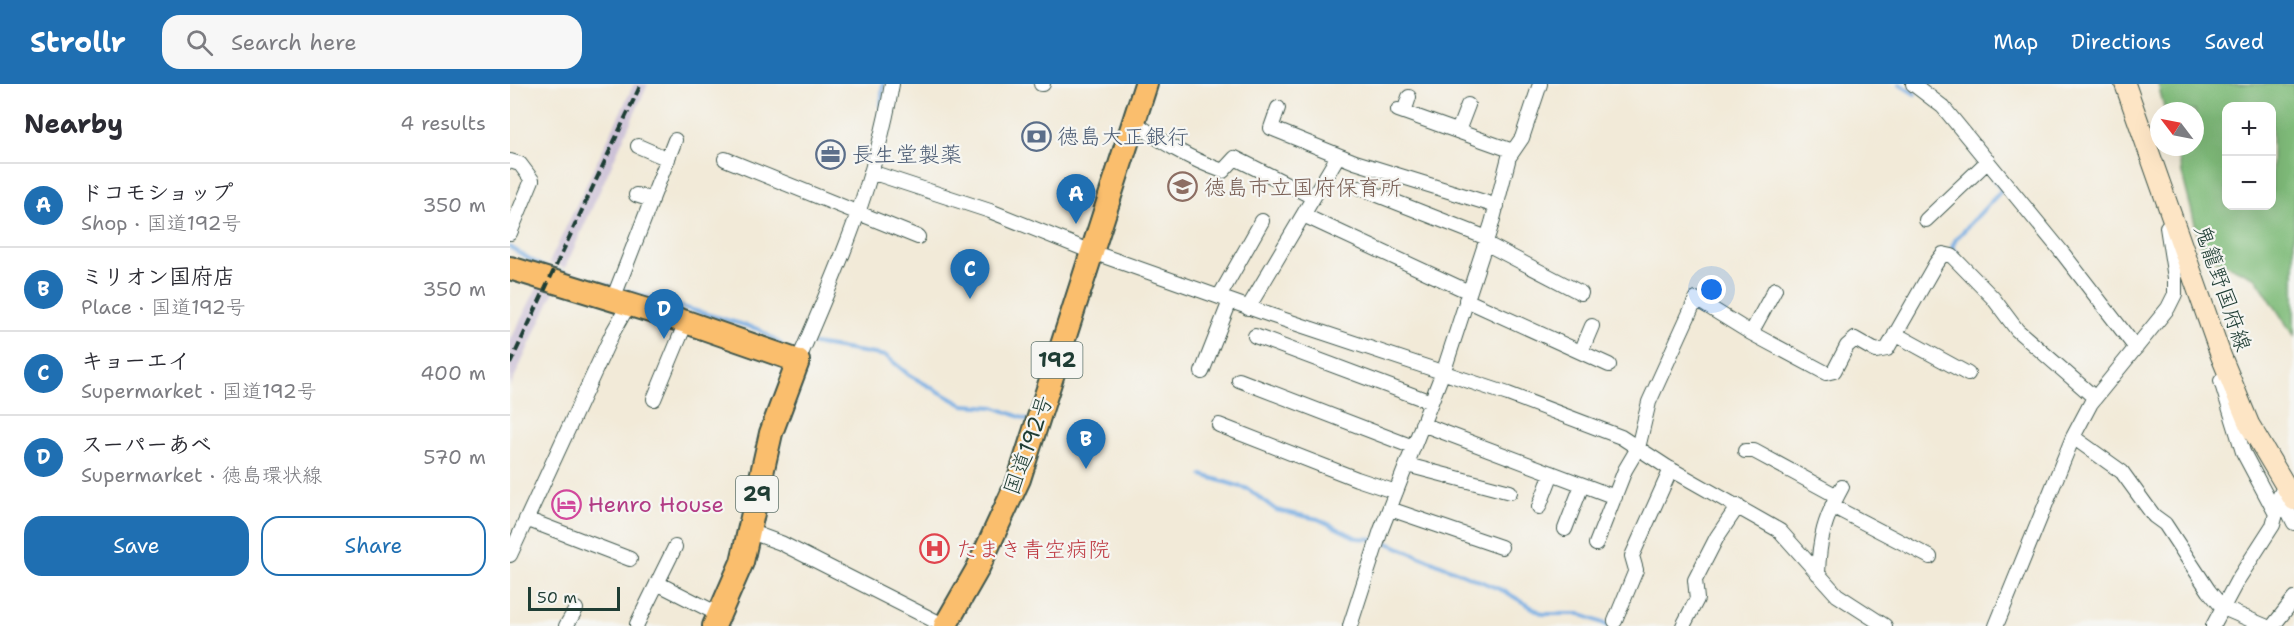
<!DOCTYPE html>
<html lang="en">
<head>
<meta charset="utf-8">
<style>
  :root { --surface:#fff; --page:#f7f7f7; --text:#2b2b33; --muted:#7c7c81; --line:#e1e1e2; --accent:#1f6fb2 }
  body { margin:0; font-family:"Shantell Sans","Klee One",sans-serif; background:var(--page); color:var(--text) }
  .controls { position:absolute; right:18px; top:18px; display:grid; overflow:hidden; border-radius:12px; box-shadow:0 6px 24px #0002 }
  .controls button { width:54px; height:54px; display:grid; place-items:center; padding:0; border:0; border-bottom:2px solid var(--line); background:var(--surface); color:var(--text); font:30px sans-serif }
  .compass { position:absolute; left:1640px; top:18px; width:54px; height:54px; border-radius:50%; background:var(--surface); box-shadow:0 6px 24px #0002; rotate:302deg }
  .scale { position:absolute; left:18px; bottom:15px; width:92px; box-sizing:border-box; padding-left:6px; border:3px solid #1f3d34; border-top:0; font-size:16px; line-height:21px; white-space:nowrap; color:#1f3d34; -webkit-text-stroke:4px #f6f6f2; paint-order:stroke }
  .you { position:absolute; left:1202px; top:206px; width:21px; height:21px; margin:-15px; border:4px solid #fff; border-radius:50%; background:#1a73e8; box-shadow:0 0 0 9px #1a73e833 }
  .badge { display:grid; place-items:center; width:39px; height:39px; border-radius:50%; background:var(--accent); color:#fff; font-size:20px; font-weight:700 }
  .pin { position:absolute; translate:-50% -50px; filter:drop-shadow(0 2px 3px #0008) }
  .pin::after { content:''; position:absolute; top:32px; width:21px; height:18px; background:inherit; clip-path:polygon(0 0,100% 0,50% 100%) }
  .list { margin:0; padding:0; list-style:none }
  h2 { display:flex; justify-content:space-between; align-items:center; height:78px; margin:0; padding:0 24px; font-size:26px }
  h2 small { font-size:20px; font-weight:400; color:var(--muted) }
  .list li { display:grid; grid-template-columns:39px 1fr auto; gap:18px; align-items:center; box-sizing:border-box; height:84px; padding:0 24px; border-top:2px solid var(--line) }
  .list b { display:block; font-size:22px; white-space:nowrap }
  .list p { margin:0; font-size:20px; white-space:nowrap; color:var(--muted) }
  .list em { font-size:20px; font-style:normal; color:var(--muted) }
  .actions { display:flex; gap:12px; padding:18px 24px }
  .actions a { flex:1; padding:14px 0; border:2px solid var(--accent); border-radius:18px; text-align:center; font-size:21px; color:var(--accent) }
  .actions .main { background:var(--accent); color:#fff }
  .icon { flex:none; width:33px; height:33px; fill:none; stroke:currentColor; stroke-width:2; stroke-linecap:round; stroke-linejoin:round }
  .map { position:relative; flex:none; width:1784px; height:542px; overflow:hidden }
  header { display:flex; align-items:center; gap:36px; box-sizing:border-box; height:84px; padding:0 30px; background:var(--accent); color:#fff }
  header strong { font-size:28px }
  nav { display:flex; gap:33px; margin-inline-start:auto; font-size:21px }
  .search { width:420px; height:54px; background:var(--page); display:flex; align-items:center; gap:15px; box-sizing:border-box; padding:0 21px; border-radius:18px; color:var(--muted); font-size:22px }
  main { display:flex }
  aside { flex:1; background:var(--surface) }
  .map>svg:first-child { display:block }
</style>
</head>
<body>
<header>
<strong>Strollr</strong>
<div class="search"><svg class="icon" aria-label="search" viewBox="0 0 24 24"><circle cx="10" cy="10" r="6"/><path d="M15 15l6 6"/></svg>Search here</div>
<nav><a>Map</a><a>Directions</a><a>Saved</a></nav>
</header>
<main>
<aside>
<h2>Nearby<small>4 results</small></h2>
<ul class="list">
<li><span class="badge">A</span><div><b>ドコモショップ</b><p>Shop · 国道192号</p></div><em>350 m</em></li>
<li><span class="badge">B</span><div><b>ミリオン国府店</b><p>Place · 国道192号</p></div><em>350 m</em></li>
<li><span class="badge">C</span><div><b>キョーエイ</b><p>Supermarket · 国道192号</p></div><em>400 m</em></li>
<li><span class="badge">D</span><div><b>スーパーあべ</b><p>Supermarket · 徳島環状線</p></div><em>570 m</em></li>
</ul>
<div class="actions"><a class="main">Save</a><a>Share</a></div>
</aside>
<div class="map">
<svg width="1784" height="542" viewBox="0 0 1784 542">
  <rect width="100%" height="100%" fill="#f6f6f2"/>
  <filter id="ink" filterUnits="userSpaceOnUse"><feTurbulence type="fractalNoise" baseFrequency=".0167" numOctaves="2"/><feDisplacementMap in="SourceGraphic" scale="12" xChannelSelector="R" yChannelSelector="G"/><feConvolveMatrix kernelMatrix="1 2 1 2 8 2 1 2 1" color-interpolation-filters="sRGB"/></filter>
  <filter id="wash" filterUnits="userSpaceOnUse"><feTurbulence type="fractalNoise" baseFrequency=".008" numOctaves="4" result="noise"/><feDisplacementMap in="SourceGraphic" scale="24" xChannelSelector="R" yChannelSelector="G"/><feGaussianBlur stdDeviation="1.35" result="paint"/><feColorMatrix in="noise" values="0 0 0 0 0 0 0 0 0 0 0 0 0 0 0 0 0 1.4 0 .05"/><feComposite in="paint" operator="in"/></filter>
  <g filter="url(#wash)">
    <rect width="100%" height="100%" fill="#f2ead8"/>
    <path fill="#cbbfd6" d="M124,0h14l-83,184 -16,-5z
      M35,188l13,11 -48,104v-46z"/>
    <path fill="#80bc7a" stroke="#507c57" stroke-width="1.5" fill-rule="evenodd" d="M1648,0h136v252l-38,-58 -53,-24 -28,-107h20v-36h-30zM1716,22h46v100h-46z"/>
    <g fill="none" stroke-linecap="round" stroke-linejoin="round">
      <path stroke="#73abe2" stroke-width="4" d="M1389,0l16,10
        M371,23l2,-23
        M0,163l31,19 217,63 24,16
        M1447,169l-5,-6 4,-8 46,-49 -8,-10
        M304,260l72,12 23,19 54,30 31,2 34,13
        M692,391l46,14 28,21 42,9 39,19 17,1
        M873,457l121,50 39,23h37l30,12"/>
    </g>
  </g>
  <g filter="url(#ink)">
    <g fill="none" stroke-linecap="round" stroke-linejoin="round">
      <defs>
        <path id="minor" d="M531,0h2
          M1403,0l30,23 118,144 75,97
          M768,24l-7,20 84,34 142,44
          M888,26l115,41
          M894,28l5,-15
          M624,38c28,20 55,37 89,49l12,-13 78,39
          M948,47l10,-26
          M128,62l30,13
          M215,75l193,78
          M0,77l10,3 12,16 -22,53
          M361,88l119,39 102,41 178,63 238,79 113,43 46,30 113,64 57,64 48,31
          M850,104l127,50
          M126,111l16,5
          M793,131l166,77
          M1416,136l62,-59
          M975,159l96,50
          M709,213l43,-76
          M103,215l62,-159
          M956,216l143,65
          M738,224l90,-152
          M1241,249l24,-44
          M1385,250l73,40
          M745,252l176,66
          M1071,268l11,-26
          M288,277c39,-90 78,-180 94,-277
          M692,288l28,-71
          M729,296l174,67
          M144,315l32,-77
          M912,340l193,73
          M709,341l138,54 39,13
          M1563,353l49,35 32,44 11,8 44,67 14,17 42,18
          M1235,367h9l83,45
          M897,381l103,27
          M1775,402l-5,9 14,28
          M1322,422l98,51
          M1029,423l13,-34
          M880,425l111,38
          M16,435l104,40
          M1055,445l17,-44
          M238,447l33,12 164,83
          M1086,460l29,-74 13,-22 11,-46 47,-103 55,34 75,40 8,-2 13,-25 8,-7 21,12 11,-2 49,-86 7,-9 9,2 41,42 24,32 78,68
          M0,471l103,-223 16,-28
          M1308,490c1,-36 7,-56 24,-87
          M147,499l63,32
          M1105,537l21,-51 -4,-14 39,-87
          M127,540l38,-77
          M56,542l10,-17
          M840,542l31,-96 65,-166 46,-141 17,-66 13,-19 18,-54
          M1173,542l14,-27 -2,-19 22,-43 21,-31
          M1486,542l77,-189 18,-34 77,-95 7,-14v-16l-8,-51 3,-3
          M1703,542l24,-45 36,-56 3,-11 -33,-62 -22,-71
          M1763,542l21,-27"/>
        <path id="secondary" d="M1615,0l96,272 28,68 45,76"/>
        <path id="primary" d="M0,184l176,54 112,39 -27,72 -29,129 -28,64"/>
        <path id="trunk" d="M435,542l32,-56 42,-91 127,-395"/>
      </defs>
      <use href="#minor" stroke="#3f574d" stroke-width="16"/>
      <use href="#secondary" stroke="#3f574d" stroke-width="22"/>
      <use href="#primary" stroke="#3f574d" stroke-width="26"/>
      <use href="#trunk" stroke="#3f574d" stroke-width="26"/>
      <use href="#minor" stroke="#fff" stroke-width="14"/>
      <use href="#secondary" stroke="#fde5c5" stroke-width="20"/>
      <use href="#primary" stroke="#fabe6d" stroke-width="22"/>
      <use href="#trunk" stroke="#fabe6d" stroke-width="22"/>
      <path stroke="#1f3d34" stroke-width="4" stroke-dasharray="9 4.5" stroke-linecap="butt" d="M0,280l131,-280"/>
    </g>
  </g>
  <defs>
    <symbol id="bank-ring" viewBox="-11 -11 22 22"><circle r="9.5" fill="#f6f6f2" stroke="#5c6f8a" stroke-width="1.5"/><path d="M-6-4H6V4H-6ZM0-2.3a2.3 2.3 0 1 0 0 4.6a2.3 2.3 0 1 0 0-4.6Z" fill="#5c6f8a"/></symbol>
    <symbol id="office-ring" viewBox="-11 -11 22 22"><circle r="9.5" fill="#f6f6f2" stroke="#5c6f8a" stroke-width="1.5"/><path d="M-6-3h4V-5.5h4V-3h4V5H-6ZM-1-4.5V-3h2v-1.5ZM-6 0V1H6V0Z" fill="#5c6f8a"/></symbol>
    <symbol id="school-ring" viewBox="-11 -11 22 22"><circle r="9.5" fill="#f6f6f2" stroke="#8d6e63" stroke-width="1.5"/><path d="M0-5L7-2L0 1L-7-2ZM-4 1L0 2.5L4 1V4Q0 6-4 4Z" fill="#8d6e63"/></symbol>
    <symbol id="hotel-ring" viewBox="-11 -11 22 22"><circle r="9.5" fill="#f6f6f2" stroke="#d1479c" stroke-width="1.5"/><path d="M-6-4.5h1.5V1H6V5H4.5V3h-9V5H-6ZM-4 0a1.8 1.8 0 1 1 3.6 0ZM.5 0V-2.5h3Q6-2.5 6 0Z" fill="#d1479c"/></symbol>
    <symbol id="hospital-ring" viewBox="-11 -11 22 22"><circle r="9.5" fill="#f6f6f2" stroke="#e0444e" stroke-width="1.5"/><path d="M-5-5h3v3.5h4V-5h3V5h-3V1.5h-4V5h-3Z" fill="#e0444e"/></symbol>
  </defs>
  <g fill-rule="evenodd">
    <use href="#bank-ring" x="510" y="36" width="33" height="33"/>
    <use href="#office-ring" x="304" y="54" width="33" height="33"/>
    <use href="#school-ring" x="656" y="86" width="33" height="33"/>
    <use href="#hotel-ring" x="40" y="404" width="33" height="33"/>
    <use href="#hospital-ring" x="408" y="448" width="33" height="33"/>
  </g>
  <g text-anchor="middle" dominant-baseline="central" stroke-width="4.5" stroke-linejoin="round" paint-order="stroke">
    <g fill="#f6f6f2" stroke="#60746d" stroke-width="1.5">
      <rect x="521.5" y="258" width="51" height="36" rx="4.5"/>
      <rect x="226" y="392" width="42" height="36" rx="4.5"/>
    </g>
    <g font-size="21" font-weight="bold" fill="#1f3d34">
      <text x="547" y="276">192</text>
      <text x="247" y="410">29</text>
    </g>
    <g font-size="22" fill="#4e5e75" stroke="#f6f6f2" text-anchor="start">
      <text x="547" y="52">徳島大正銀行</text>
      <text x="342" y="70">長生堂製薬</text>
    </g>
    <g font-size="22" fill="#785e54" stroke="#f6f6f2" text-anchor="start">
      <text x="694" y="103">徳島市立国府保育所</text>
    </g>
    <g font-size="22" fill="#1f3d34" stroke="#f6f6f2">
      <text transform="translate(1713 204) rotate(71)">鬼籠野国府線</text>
      <text transform="translate(518 361) rotate(-70)">国道192号</text>
    </g>
    <g font-size="22" fill="#b23c85" stroke="#f6f6f2" text-anchor="start">
      <text x="78" y="420">Henro House</text>
    </g>
    <g font-size="22" fill="#be3a42" stroke="#f6f6f2" text-anchor="start">
      <text x="446" y="465">たまき青空病院</text>
    </g>
  </g>
</svg>
<div class="controls">
<button>+</button>
<button>−</button>
</div>
<svg class="compass" viewBox="-18 -18 36 36"><path d="M0-13l5 13h-10z" fill="#e53935"/><path d="M0 13l5-13h-10z" fill="#7c7c81"/></svg>
<div class="scale">50 m</div>
<div class="you"></div>
<div class="pin badge" style="left:566px;top:140px">A</div>
<div class="pin badge" style="left:576px;top:385px">B</div>
<div class="pin badge" style="left:460px;top:215px">C</div>
<div class="pin badge" style="left:154px;top:255px">D</div>
</div>
</main>
</body>
</html>
